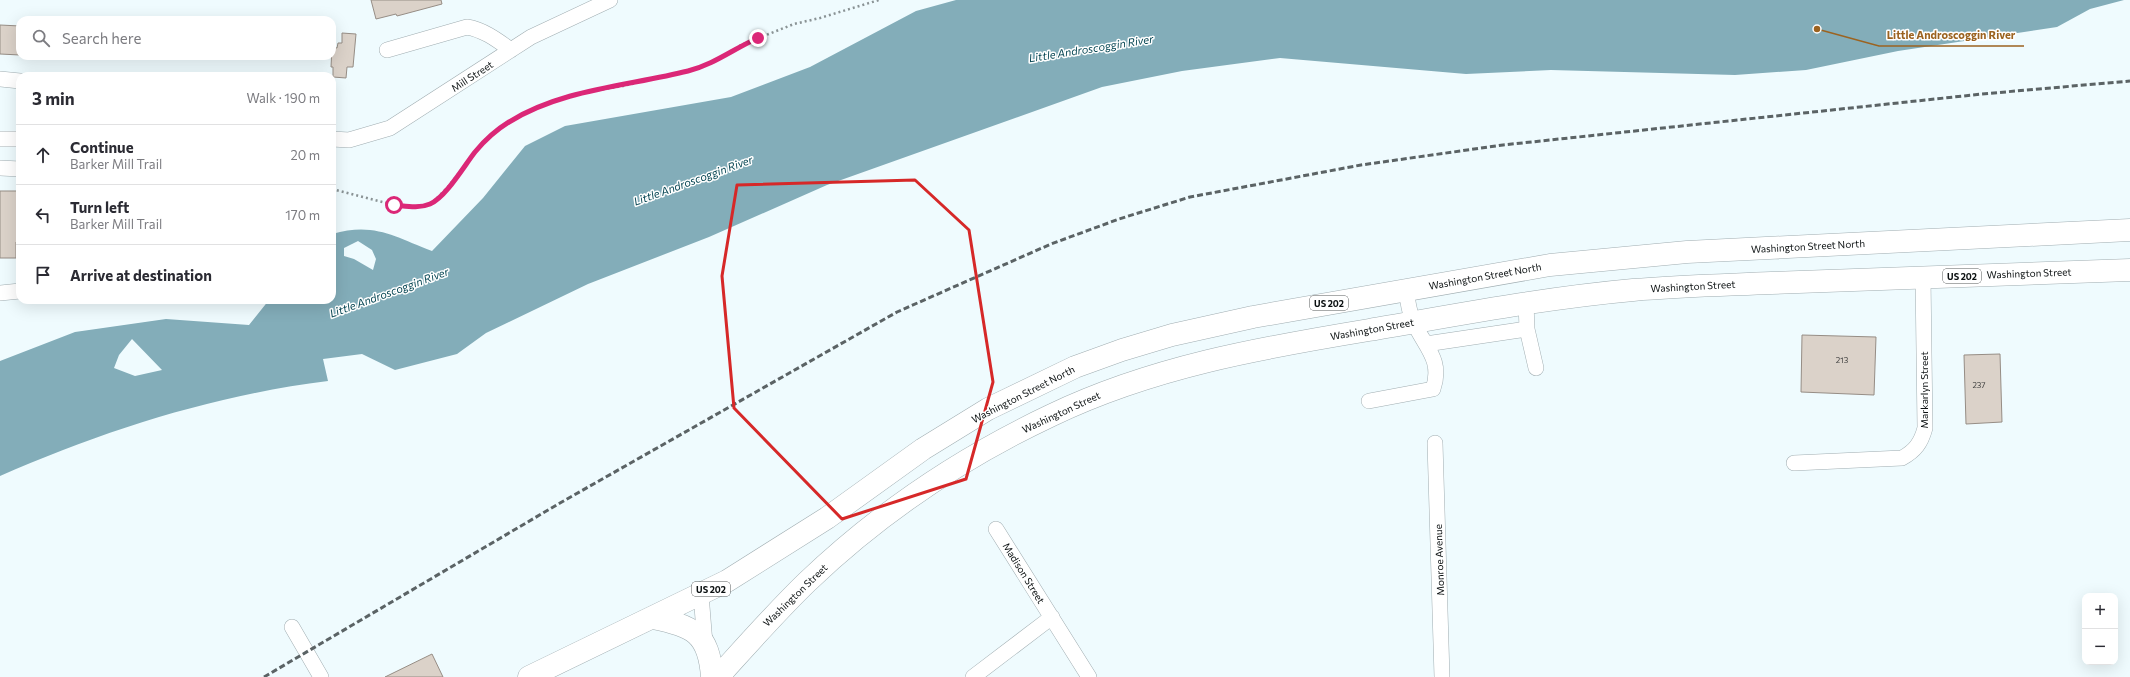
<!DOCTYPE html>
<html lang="en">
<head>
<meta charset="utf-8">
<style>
  :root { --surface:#fff; --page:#f7f7f7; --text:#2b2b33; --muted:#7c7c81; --line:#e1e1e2 }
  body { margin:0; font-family:Commissioner,sans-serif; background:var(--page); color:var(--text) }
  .controls { position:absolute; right:12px; bottom:12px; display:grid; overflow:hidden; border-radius:8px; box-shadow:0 4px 16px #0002 }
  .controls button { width:36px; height:36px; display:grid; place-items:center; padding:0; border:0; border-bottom:1px solid var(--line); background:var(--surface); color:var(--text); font:20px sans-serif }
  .stop { position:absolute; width:12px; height:12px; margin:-9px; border:3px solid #db2777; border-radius:50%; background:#fff }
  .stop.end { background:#db2777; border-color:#fff; box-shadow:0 1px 4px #0008 }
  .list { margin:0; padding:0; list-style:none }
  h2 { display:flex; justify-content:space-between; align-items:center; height:52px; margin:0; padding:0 16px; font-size:17px }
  h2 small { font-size:13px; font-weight:400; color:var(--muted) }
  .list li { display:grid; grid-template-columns:26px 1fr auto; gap:12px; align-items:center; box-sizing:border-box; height:60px; padding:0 16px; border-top:1px solid var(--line) }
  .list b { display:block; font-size:15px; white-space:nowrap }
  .list p { margin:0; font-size:13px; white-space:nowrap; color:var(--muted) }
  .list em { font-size:13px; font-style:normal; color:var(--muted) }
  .icon { flex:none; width:22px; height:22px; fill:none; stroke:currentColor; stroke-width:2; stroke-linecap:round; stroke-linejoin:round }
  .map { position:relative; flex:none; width:2130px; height:677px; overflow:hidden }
  .search { position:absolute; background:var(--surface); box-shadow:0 4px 16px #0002; left:16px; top:16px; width:320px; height:44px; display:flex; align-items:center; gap:10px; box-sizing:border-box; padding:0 14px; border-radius:12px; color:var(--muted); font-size:15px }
  .panel { position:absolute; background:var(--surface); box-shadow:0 4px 16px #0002; left:16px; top:72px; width:320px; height:232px; border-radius:12px }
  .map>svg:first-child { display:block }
</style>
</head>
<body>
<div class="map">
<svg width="2130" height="677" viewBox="0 0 2130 677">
  <rect width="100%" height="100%" fill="#effbfe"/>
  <path fill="#83adb9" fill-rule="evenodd" d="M956,0h1168l-34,9 -33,18 -159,24 -92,19 -71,5 -184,-5 -85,4 -186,-16 -98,13 -80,16 -275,98 -118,52 -121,47 -102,49 -29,21 -62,16 -33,-16 -39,5 5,22c-113,14 -223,49 -328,95v-115l75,-29 91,-13 83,6 20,-25h63v-66c43,-12 62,3 100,17l51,-53 42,-52 40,-20 166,-29 79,-30 106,-56zM358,241l14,9 4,9 -3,11 -19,-11 -10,-3v-8zM132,339l30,31 -27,6 -21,-8 5,-13z"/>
  <path fill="#dbd2c9" stroke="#968d85" d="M371,0h70l1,4 -45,12 -1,-2 -20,5z
    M0,25l20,1v29l-20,-1z
    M342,33l14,1 -3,33h-6l-1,11 -13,-1v-10h-2l1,-20 5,1 1,-5h4z
    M0,191h20v51h-4v16h-16z
    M1802,335l74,2 -2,58 -73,-3z
    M2000,354l2,68 -36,2 -2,-69z
    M432,654l11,23h-58z"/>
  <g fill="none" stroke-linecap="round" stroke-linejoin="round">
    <defs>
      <path id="minor" d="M387,50l80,-23c17,3 30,13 44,23
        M0,79l20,2
        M0,139h20
        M332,139l17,1 41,-12 141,-91 79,-37
        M0,168l20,1
        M0,293l20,-2
        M1527,329l9,39
        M1426,344l101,-15 -1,-26
        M1369,401l64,-12c10,-29 -8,-42 -19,-66 -5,-9 -6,-22 -8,-33
        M1435,443l7,234
        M1794,463l108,-5c13,-7 19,-15 23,-30l-2,-151
        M996,529l93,148
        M701,594l4,50
        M292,627l29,50
        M973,677l79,-60"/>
      <path id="highway" d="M653,618c40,8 56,15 59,59
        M529,677l198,-96 100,-63 96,-69 65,-40 87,-42 47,-17 50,-15 81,-18 297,-52 137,-13 443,-22
        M718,677c29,-32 57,-64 89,-95 71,-68 156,-125 245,-167 100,-48 208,-67 317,-85 88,-15 175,-32 264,-40 46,-4 92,-5 138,-7 119,-5 239,-9 359,-13"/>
    </defs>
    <use href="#minor" stroke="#a0adb1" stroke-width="16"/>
    <use href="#highway" stroke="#a0adb1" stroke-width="23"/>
    <path stroke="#8a9395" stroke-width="2.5" stroke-dasharray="2 3" stroke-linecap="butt" d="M332,189l62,16 22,2 15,-3 16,-16 38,-48 25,-19 37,-18 28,-9 48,-8 66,-15 25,-9 27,-17 53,-21 26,-6 59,-18"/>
    <use href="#minor" stroke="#fff" stroke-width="15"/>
    <use href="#highway" stroke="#fff" stroke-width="22"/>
    <path stroke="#5b6365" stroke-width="3" stroke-dasharray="6 3" stroke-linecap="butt" d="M264,677l296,-174 337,-191 154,-68 68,-25 71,-22 75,-14 96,-18 142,-20 479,-51 148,-13"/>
  </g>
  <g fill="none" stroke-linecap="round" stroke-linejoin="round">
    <path stroke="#db2777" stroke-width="5" d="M394,205c12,1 24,4 36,-1 16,-7 34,-38 45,-52 10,-12 21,-22 34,-30 53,-33 119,-36 179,-51 27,-7 45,-22 70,-33"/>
  </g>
  <path fill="none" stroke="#d62828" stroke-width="3" stroke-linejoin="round" d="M915,180l54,50 24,152 -27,97 -124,40 -108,-111 -12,-132 15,-91z"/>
  <g text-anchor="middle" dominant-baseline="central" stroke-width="3" stroke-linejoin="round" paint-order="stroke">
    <g font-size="8" fill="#404140">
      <text x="1842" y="360">213</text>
      <text x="1979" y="385">237</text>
    </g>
    <g fill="#fff" stroke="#555859" stroke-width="1">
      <rect x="1943" y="269" width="38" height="14" rx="3"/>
      <rect x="1310" y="296" width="38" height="14" rx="3"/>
      <rect x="692" y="582" width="38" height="14" rx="3"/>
    </g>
    <g font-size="9" font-weight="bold" fill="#0c1112">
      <text x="1962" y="276">US 202</text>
      <text x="1329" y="303">US 202</text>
      <text x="711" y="589">US 202</text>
    </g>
    <g font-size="10" fill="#0c1112" stroke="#fff">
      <text transform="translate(472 76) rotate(-33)">Mill Street</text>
      <text transform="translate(1808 246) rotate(-3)">Washington Street North</text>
      <text transform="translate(2029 273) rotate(-2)">Washington Street</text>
      <text transform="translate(1485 276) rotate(-10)">Washington Street North</text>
      <text transform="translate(1693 286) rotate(-3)">Washington Street</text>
      <text transform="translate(1372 329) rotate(-10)">Washington Street</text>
      <text transform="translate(1924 390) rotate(-90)">Markarlyn Street</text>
      <text transform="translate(1023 394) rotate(-27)">Washington Street North</text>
      <text transform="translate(1061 412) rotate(-25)">Washington Street</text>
      <text transform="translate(1439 560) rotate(-92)">Monroe Avenue</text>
      <text transform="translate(1024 573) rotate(58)">Madison Street</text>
      <text transform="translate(795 595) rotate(-44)">Washington Street</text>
    </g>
    <g font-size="11" font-style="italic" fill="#064653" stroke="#fff">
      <text transform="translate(1091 48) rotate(-9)">Little Androscoggin River</text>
      <text transform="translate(693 180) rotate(-20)">Little Androscoggin River</text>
      <text transform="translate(389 292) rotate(-20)">Little Androscoggin River</text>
    </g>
  </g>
  <path fill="none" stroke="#9c6320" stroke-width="1.5" d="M1817 29L1879 46H2024"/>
  <circle fill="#9c6320" stroke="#fff" stroke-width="1.5" cx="1817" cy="29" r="4"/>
  <g font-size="11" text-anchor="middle" font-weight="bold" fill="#9c6320" stroke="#fff" stroke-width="3" stroke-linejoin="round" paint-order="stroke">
    <text x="1951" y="39">Little Androscoggin River</text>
  </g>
</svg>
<div class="controls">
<button>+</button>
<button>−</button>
</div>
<div class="stop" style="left:394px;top:205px"></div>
<div class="stop end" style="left:758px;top:38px"></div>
<div class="search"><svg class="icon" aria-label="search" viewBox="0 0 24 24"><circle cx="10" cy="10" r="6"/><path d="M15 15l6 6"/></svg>Search here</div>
<section class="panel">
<h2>3 min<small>Walk · 190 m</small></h2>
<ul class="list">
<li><svg class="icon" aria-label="ahead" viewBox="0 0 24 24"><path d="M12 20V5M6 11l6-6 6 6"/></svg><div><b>Continue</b><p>Barker Mill Trail</p></div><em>20 m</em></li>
<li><svg class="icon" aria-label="left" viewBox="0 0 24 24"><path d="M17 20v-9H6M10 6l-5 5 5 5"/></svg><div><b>Turn left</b><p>Barker Mill Trail</p></div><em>170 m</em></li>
<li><svg class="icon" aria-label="arrive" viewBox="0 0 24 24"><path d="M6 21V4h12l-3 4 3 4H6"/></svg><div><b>Arrive at destination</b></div></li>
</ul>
</section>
</div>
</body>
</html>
